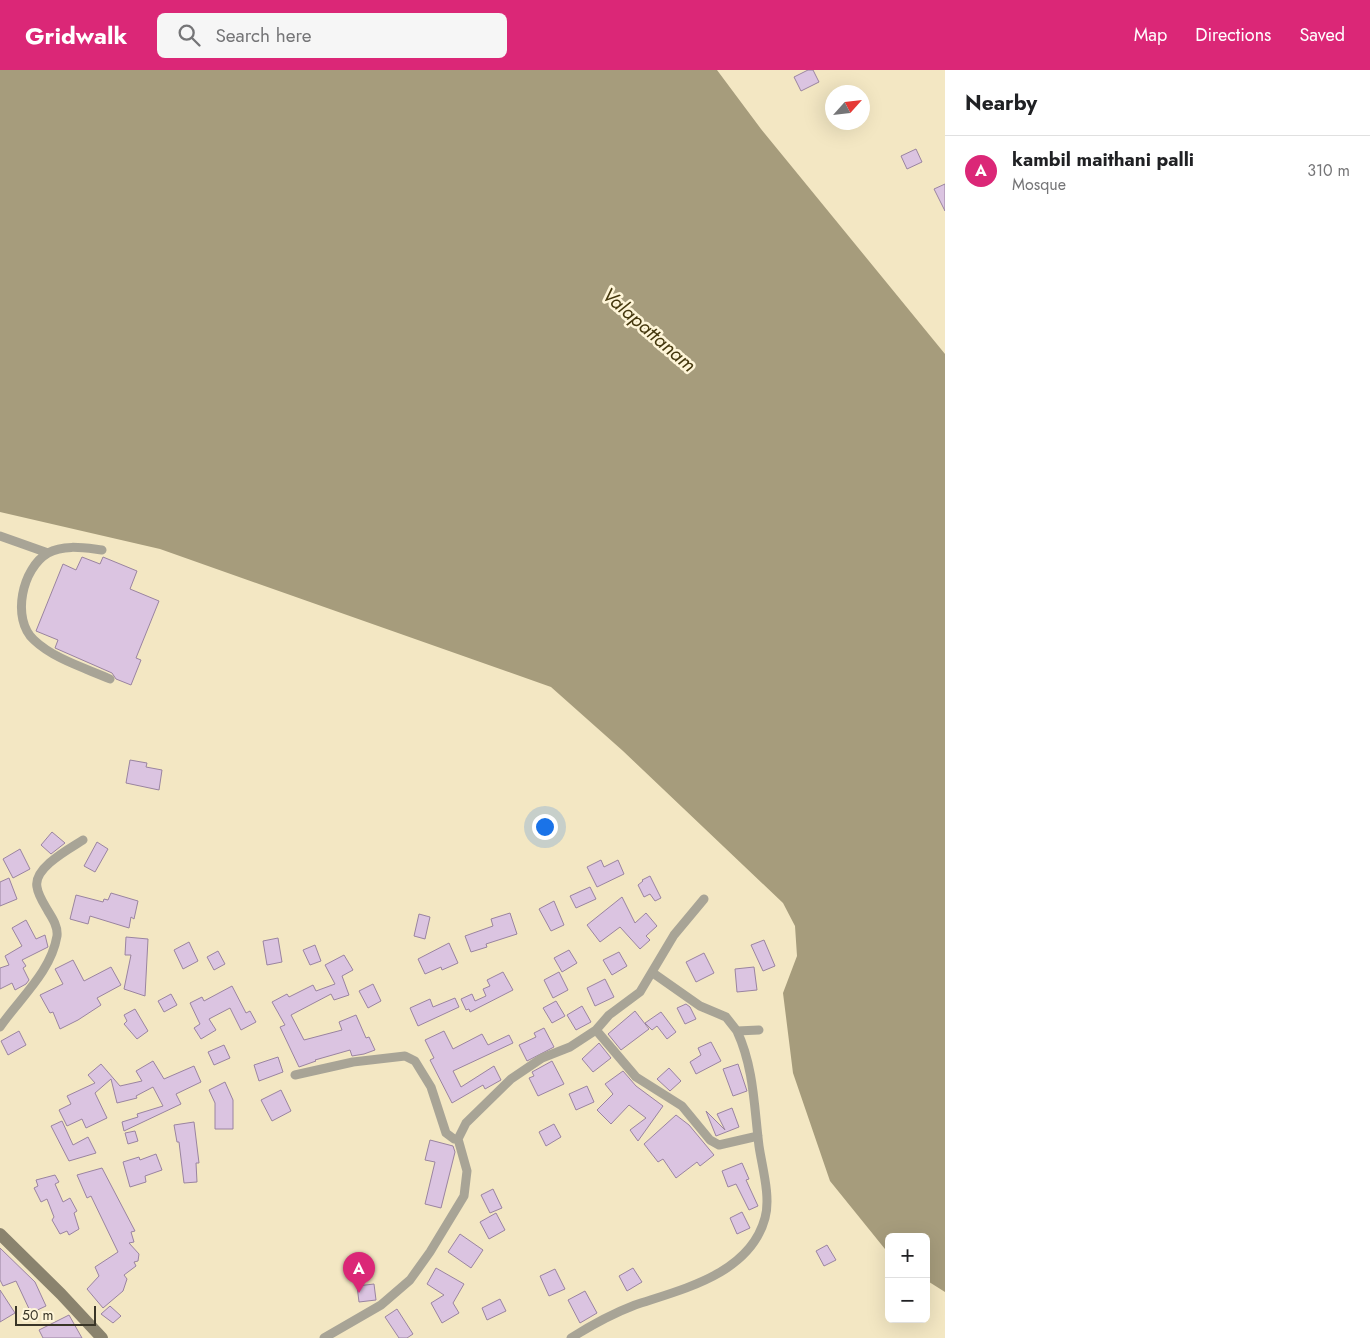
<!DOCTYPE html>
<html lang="en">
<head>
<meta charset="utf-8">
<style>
  :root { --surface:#fff; --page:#f6f6f6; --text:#202124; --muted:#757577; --line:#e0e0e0; --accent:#db2777 }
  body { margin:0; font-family:Jost,sans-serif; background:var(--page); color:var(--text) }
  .controls { position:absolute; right:15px; bottom:15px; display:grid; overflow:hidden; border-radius:8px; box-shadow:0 5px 20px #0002 }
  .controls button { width:45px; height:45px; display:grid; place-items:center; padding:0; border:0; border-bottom:1px solid var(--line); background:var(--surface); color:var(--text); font:25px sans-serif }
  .compass { position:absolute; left:825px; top:15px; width:45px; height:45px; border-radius:50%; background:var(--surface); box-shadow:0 5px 20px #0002; rotate:63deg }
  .scale { position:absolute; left:15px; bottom:12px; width:81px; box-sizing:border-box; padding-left:5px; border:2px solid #393527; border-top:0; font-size:14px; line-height:18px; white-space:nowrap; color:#393527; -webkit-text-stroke:4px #fef5d8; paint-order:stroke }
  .you { position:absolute; left:544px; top:756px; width:18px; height:18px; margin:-12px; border:4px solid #fff; border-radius:50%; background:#1a73e8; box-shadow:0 0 0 8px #1a73e833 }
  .badge { display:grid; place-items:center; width:32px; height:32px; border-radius:50%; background:var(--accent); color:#fff; font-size:16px; font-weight:700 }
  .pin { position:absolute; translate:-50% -41px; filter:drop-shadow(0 1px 2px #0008) }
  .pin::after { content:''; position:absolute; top:26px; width:18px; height:15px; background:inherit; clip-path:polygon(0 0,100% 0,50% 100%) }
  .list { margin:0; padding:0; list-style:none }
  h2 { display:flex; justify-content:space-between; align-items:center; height:65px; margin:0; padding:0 20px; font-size:21px }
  h2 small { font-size:16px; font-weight:400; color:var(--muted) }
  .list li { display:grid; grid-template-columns:32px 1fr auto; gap:15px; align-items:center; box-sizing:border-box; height:70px; padding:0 20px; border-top:1px solid var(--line) }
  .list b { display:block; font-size:19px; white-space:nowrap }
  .list p { margin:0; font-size:16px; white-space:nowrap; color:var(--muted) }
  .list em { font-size:16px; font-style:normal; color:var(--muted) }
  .icon { flex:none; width:28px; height:28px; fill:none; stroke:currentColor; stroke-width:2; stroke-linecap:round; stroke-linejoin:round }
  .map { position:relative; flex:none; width:945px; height:1268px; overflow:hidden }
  header { display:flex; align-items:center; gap:30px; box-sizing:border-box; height:70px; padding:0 25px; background:var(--accent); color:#fff }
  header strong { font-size:24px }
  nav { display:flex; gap:28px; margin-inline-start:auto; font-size:18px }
  .search { width:350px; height:45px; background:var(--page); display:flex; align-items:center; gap:12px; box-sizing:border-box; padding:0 18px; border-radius:8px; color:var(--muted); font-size:19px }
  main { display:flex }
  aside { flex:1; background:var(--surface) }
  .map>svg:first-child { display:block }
</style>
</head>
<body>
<header>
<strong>Gridwalk</strong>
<div class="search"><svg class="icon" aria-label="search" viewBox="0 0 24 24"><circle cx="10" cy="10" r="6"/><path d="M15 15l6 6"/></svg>Search here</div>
<nav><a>Map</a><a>Directions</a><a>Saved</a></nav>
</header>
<main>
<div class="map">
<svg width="945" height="1268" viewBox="0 0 945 1268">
  <rect width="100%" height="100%" fill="#f3e7c3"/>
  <path fill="#a69c7c" d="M0,0h717l44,59 184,225v938l-19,-12v-43h-37v17l-59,-73 -37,-108 -10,-80 14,-37 -2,-30 -12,-23 -160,-152 -72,-64 -391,-138 -160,-37z"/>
  <path fill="#dbc4e1" stroke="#9a84a0" d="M808,0h5l6,12 -18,9 -7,-14z
    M916,79l6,13 -15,7 -6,-13z
    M945,114v27l-11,-22z
    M82,487l18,7 3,-7 34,14 -7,18 29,12 -23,57 5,2 -10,25 -15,-6 -4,-6 -57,-25 3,-8 -22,-9 27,-67 13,6z
    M130,690l17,3 -1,4 16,3 -3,20 -33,-7z
    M52,762l13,11 -14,11 -10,-9z
    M97,772l11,7 -13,23 -11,-6z
    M20,779l10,20 -17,9 -10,-19z
    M601,790l3,7 14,-7 6,14 -27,13 -10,-20z
    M650,806l11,22 -6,3 -5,-7 -6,3 -6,-12 5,-4 -1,-1z
    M9,808l8,21 -17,7v-24z
    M590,817l6,12 -20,9 -6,-12z
    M111,823l27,8 -4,18 -3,-2 -2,11 -39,-12 -2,8 -18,-5 6,-24 27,7 1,-3 4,1z
    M622,827l13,26 11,-10 11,13 -11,10 4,4 -10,9 -20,-22 -20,15 -13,-17z
    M554,831l10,24 -13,6 -12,-22z
    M510,843l7,21 -31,10 1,3 -16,5 -6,-16 28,-10 -2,-7z
    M419,844l11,3 -5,22 -11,-3z
    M26,850l10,19 9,-4 3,12 -26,13 4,6 -3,2 6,12 -3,4 -11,6 -3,-7 -12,6v-21l9,-3 -4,-9 17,-10 -10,-18z
    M126,867l22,2 -3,57 -21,-7 7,-34h-6z
    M278,868l4,24 -15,3 -4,-24z
    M764,870l11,26 -12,5 -12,-26z
    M189,872l9,19 -15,8 -9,-19z
    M449,873l9,20 -16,7 -1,-3 -16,7 -7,-15z
    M315,875l6,16 -11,4 -7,-15z
    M569,880l8,13 -15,9 -8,-14z
    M218,881l7,13 -11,6 -7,-13z
    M619,882l8,14 -15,9 -9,-15z
    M704,883l10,20 -18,9 -10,-20z
    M344,885l9,15 -11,6 7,19 -15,5 -3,-6 -40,21 13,25 38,-10 -3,-8 17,-7 10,23 3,-1 6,13 -11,4 -12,2 -2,-6 -35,10 1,1 -17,6 -19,-40 5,-2 -13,-23 15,-8 2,3 24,-12 3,6 19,-7 -10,-19z
    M73,890l11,21 27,-14 10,18 -24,13 4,7 -23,15 -18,9 -7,-17 -3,1 -10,-18 23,-11 -8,-15z
    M754,897l3,23 -20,2 -2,-23z
    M503,902l10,18 -43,22 -1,-3 -3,1 -5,-11 11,-5 3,7 11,-5 -3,-7 7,-3 -3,-6z
    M559,902l9,18 -15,8 -9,-18z
    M605,909l9,18 -19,9 -8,-18z
    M373,914l8,17 -13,7 -9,-17z
    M232,916l14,27 4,-2 6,11 -15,8 -11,-22 -21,11 7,11 -15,9 -7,-11 6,-4 -10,-21 12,-6 2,4z
    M171,924l6,11 -13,7 -6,-11z
    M455,928l4,9 -41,19 -8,-18 20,-9 3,8z
    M556,931l9,15 -13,7 -9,-15z
    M686,934l4,3 6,12 -11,5 -8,-16z
    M582,936l9,16 -15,8 -9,-15z
    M135,939l13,22 -11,8 -13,-15 3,-3 -3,-6z
    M635,941l14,18 -28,21 -13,-16z
    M661,942l15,20 -9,7 -10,-13 -5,4 -7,-7z
    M544,958l10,19 -27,14 -8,-16 17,-8 -2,-4z
    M19,961l7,14 -18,10 -7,-14z
    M444,961l9,18 29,-15 6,11 21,-10 4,8 -60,28 8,16 33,-21 7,14 -16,9 -2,-4 -31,18 -22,-43 4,-2 -9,-18z
    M711,972l10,19 -25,13 -6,-12 11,-7 -3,-7z
    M599,973l12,15 -18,14 -11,-13z
    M224,975l6,13 -16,7 -6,-13z
    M278,987l5,15 -24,9 -5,-16z
    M153,991l11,18 30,-13 7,16 -25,12 5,10 -57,27 -2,-9 16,-5 -1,-3 26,-8 -10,-19 -17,9 1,2 -20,5 -6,-24 -16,14 12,25 -21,10 -4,-9 -15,7 -8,-16 12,-6 -4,-8 28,-13 -7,-8 13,-11 19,22 22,-5 -6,-10z
    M552,991l12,23 -26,12 -9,-18 5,-2 -2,-4z
    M738,994l9,27 -14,5 -10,-27z
    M669,998l12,13 -11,10 -13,-12z
    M623,1001l13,15 27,20 -25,35 -8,-11 16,-12 -17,-13 -18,19 -14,-14 16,-16 -8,-10z
    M225,1012l8,18v29h-18v-26l-6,-13z
    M587,1016l7,16 -18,8 -7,-16z
    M281,1020l10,21 -19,10 -11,-21z
    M732,1038l7,19 -23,9 -10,-25 19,19 -8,-16z
    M676,1045l13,10 25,30 -14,11 -3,-4 -21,16 -13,-19 -5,3 -14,-18z
    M62,1051l11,24 15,-8 8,16 -27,8 -18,-35z
    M194,1052l5,41h-3l1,19 -13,1 -5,-41h-2l-3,-17z
    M554,1054l7,13 -15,9 -7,-14z
    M135,1061l3,10 -10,3 -3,-11z
    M430,1070l23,6 2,6 -14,56 -16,-4 10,-42 -10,-2z
    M156,1084l6,16 -17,6 1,6 -16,5 -7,-25 16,-5 1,3z
    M742,1093l7,16 -3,1 12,26 -9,4 -13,-26 -8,3 -6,-16z
    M102,1098l33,63 -4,1 3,10 -5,1 10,11 -1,7 -4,1 2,4 -12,9 3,4 -4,12 -20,17 -16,-19 12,-13 -4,-9 23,-15 -27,-56 -4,2 -10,-23z
    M55,1105l4,7 -4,2 8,18 7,-4 7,13 -3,2 5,16 -10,6 -2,-4 -7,3 -8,-14 2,-3 -7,-18 -6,3 -7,-14 4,-2 -2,-6z
    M493,1119l9,19 -12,5 -9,-18z
    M742,1142l8,16 -13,6 -7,-16z
    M496,1143l9,17 -16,9 -9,-17z
    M460,1164l23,16 -12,18 -23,-16z
    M827,1175l9,15 -12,6 -8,-15z
    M0,1178l35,34 11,24 -15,7 -15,-32 -13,5 -3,-6z
    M436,1198l28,16 -11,19 6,10 -17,10 -11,-20 13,-8 -17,-11z
    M633,1198l9,14 -15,9 -8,-15z
    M555,1199l10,20 -16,7 -9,-20z
    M374,1214l2,16 -17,2 -2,-16z
    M0,1220l15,23 -15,9z
    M585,1221l12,22 -17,10 -12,-23z
    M500,1229l6,12 -19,9 -5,-12z
    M110,1236l11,10 -8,7 -12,-9z
    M397,1239l16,25 -6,4h-8l-14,-21z
    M69,1245l13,23h-39l-4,-8z"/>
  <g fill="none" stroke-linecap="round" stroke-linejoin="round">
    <path stroke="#a8a496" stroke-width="9" d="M0,466l48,17
      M102,480c-17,-2 -38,-6 -54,3 -26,15 -37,66 -14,87 20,19 51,28 76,39
      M653,903l47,33 26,11 11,14 22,-1
      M0,957c20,-29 51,-55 57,-91 1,-9 -4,-17 -9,-25 -4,-7 -10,-16 -11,-24 -4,-19 32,-38 46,-47
      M596,960l40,47 46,29 28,34 9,5 39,-9
      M295,1005l58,-13 52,-6 10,5 16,26 15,46 8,6h4
      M324,1268l57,-33 29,-25 20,-28 34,-56 3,-25 -9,-32 8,-16 45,-44 31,-21 28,-11 26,-17 13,-15 31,-23 34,-57 30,-36
      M571,1268c19,-12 43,-25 64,-33 48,-16 115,-31 130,-87 6,-21 -3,-51 -6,-72 -5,-40 -5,-78 -22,-115"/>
    <path stroke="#8a836e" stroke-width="12" d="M0,1164l61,60 41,44"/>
  </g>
  <g text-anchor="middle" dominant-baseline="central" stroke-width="5" stroke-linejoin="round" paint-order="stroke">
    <g font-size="20" font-style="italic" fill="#45380e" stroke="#fef5d8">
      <text transform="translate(649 260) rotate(41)">Valapattanam</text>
    </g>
  </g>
</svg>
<div class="controls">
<button>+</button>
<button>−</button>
</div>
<svg class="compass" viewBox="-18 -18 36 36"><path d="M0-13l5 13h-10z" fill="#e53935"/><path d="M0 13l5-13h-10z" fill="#757577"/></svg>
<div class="scale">50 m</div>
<div class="you"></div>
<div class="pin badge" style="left:359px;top:1223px">A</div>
</div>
<aside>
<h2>Nearby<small></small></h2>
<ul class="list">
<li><span class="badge">A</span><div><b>kambil maithani palli</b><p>Mosque</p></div><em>310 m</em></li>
</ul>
</aside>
</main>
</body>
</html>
